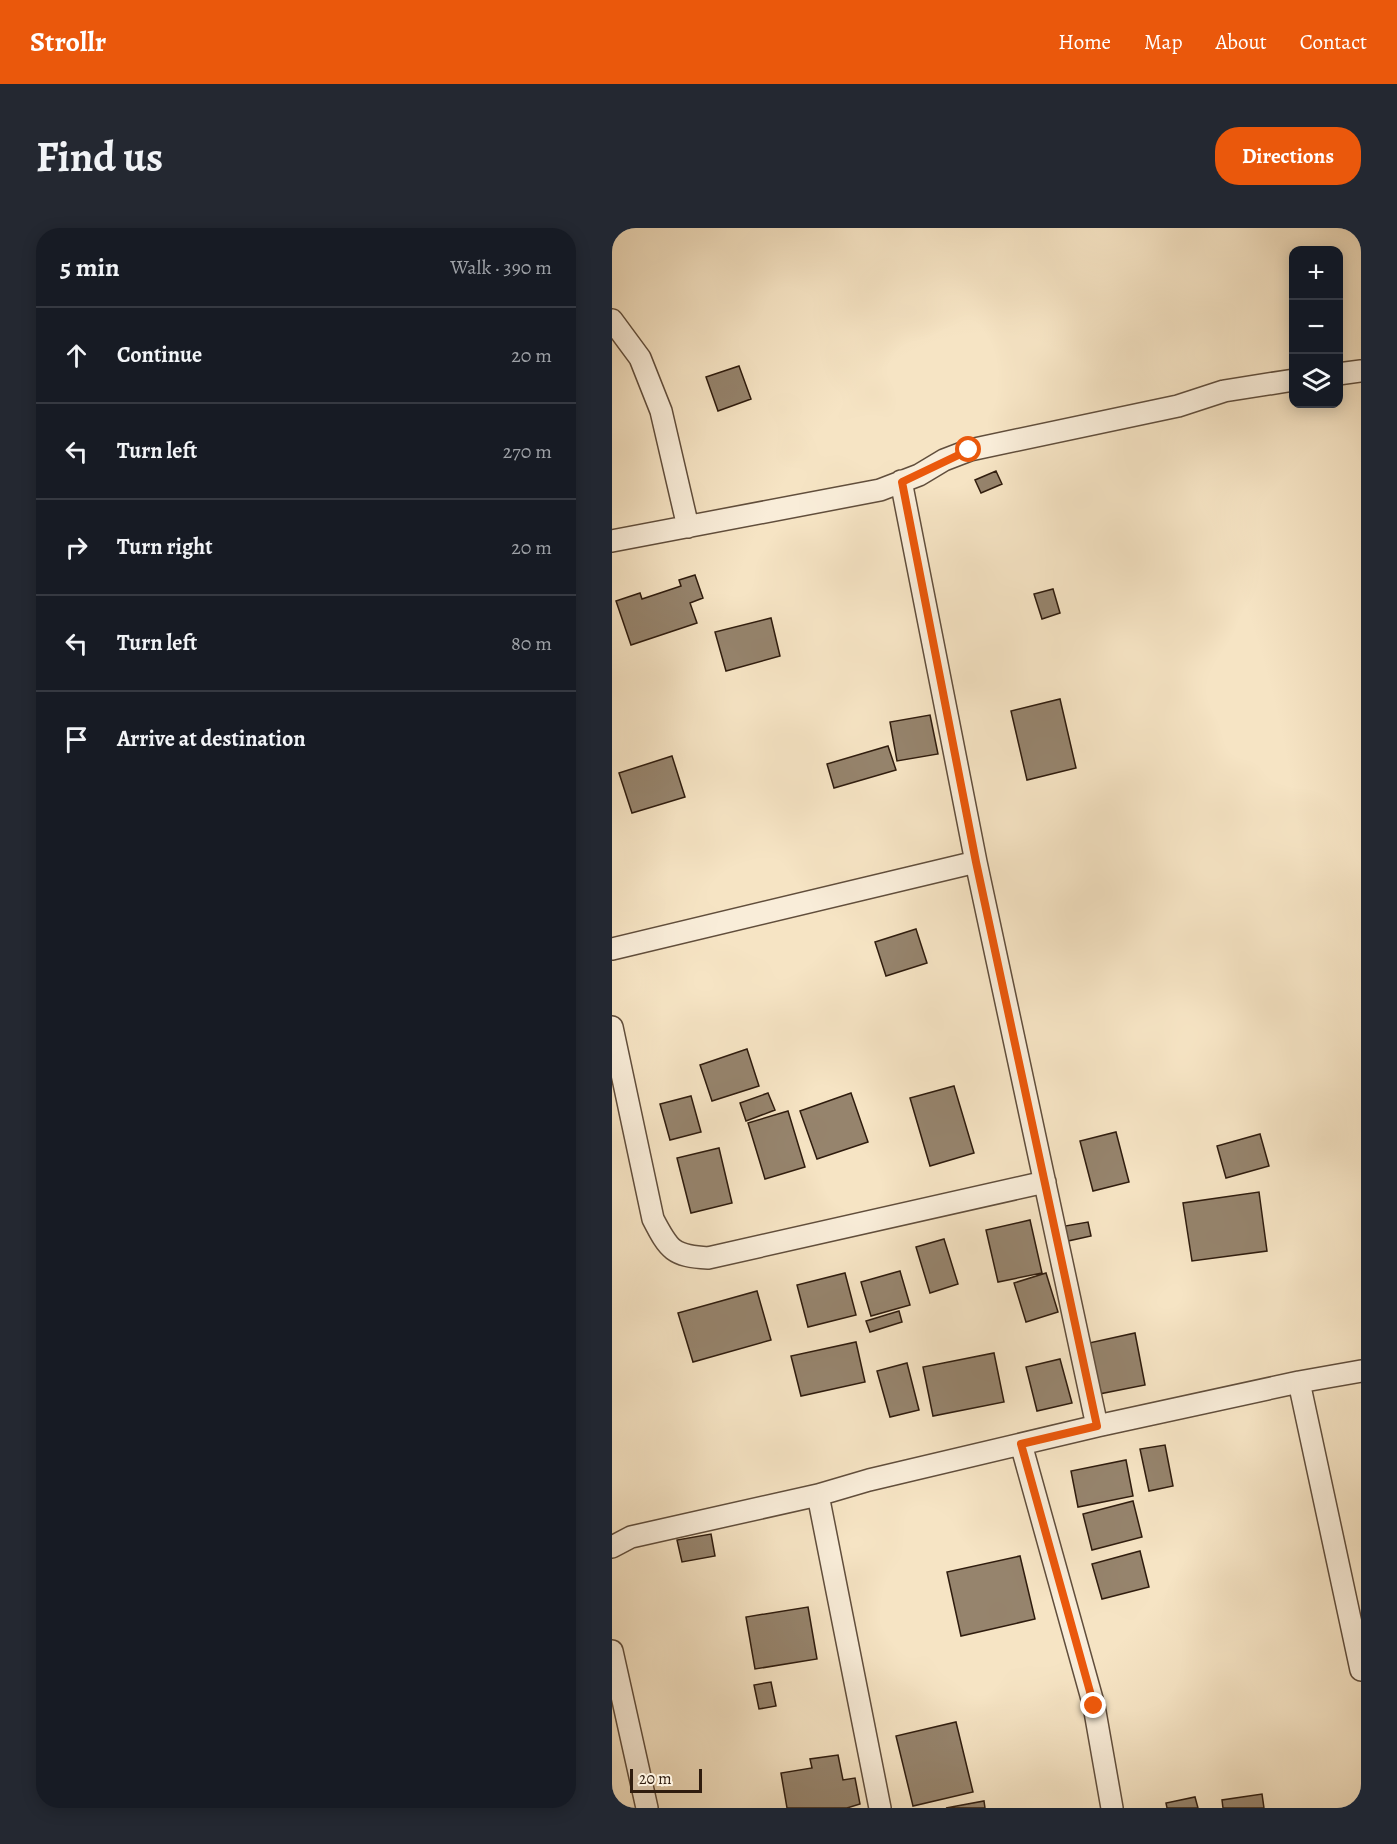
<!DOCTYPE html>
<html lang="en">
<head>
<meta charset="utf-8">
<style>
  :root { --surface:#171b24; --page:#242831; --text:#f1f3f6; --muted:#9ea1a6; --line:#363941; --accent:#ea580c }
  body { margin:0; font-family:Alegreya,serif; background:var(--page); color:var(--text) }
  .controls { position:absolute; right:18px; top:18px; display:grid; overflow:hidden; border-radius:12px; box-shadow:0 3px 15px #0003 }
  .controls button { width:54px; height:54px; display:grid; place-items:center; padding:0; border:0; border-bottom:2px solid var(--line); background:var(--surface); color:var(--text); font:30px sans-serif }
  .scale { position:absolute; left:18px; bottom:15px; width:72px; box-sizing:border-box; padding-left:6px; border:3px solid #2f1c0e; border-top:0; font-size:16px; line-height:21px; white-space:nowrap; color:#2f1c0e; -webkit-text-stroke:4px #f9edd9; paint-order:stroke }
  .stop { position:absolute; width:18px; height:18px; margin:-14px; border:4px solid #ea580c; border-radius:50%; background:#fff }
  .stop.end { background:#ea580c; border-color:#fff; box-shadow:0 2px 6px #0008 }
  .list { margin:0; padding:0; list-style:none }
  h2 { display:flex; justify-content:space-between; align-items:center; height:78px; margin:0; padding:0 24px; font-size:26px }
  h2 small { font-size:20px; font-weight:400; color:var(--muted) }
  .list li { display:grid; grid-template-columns:39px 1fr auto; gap:18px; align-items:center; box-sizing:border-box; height:96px; padding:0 24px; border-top:2px solid var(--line) }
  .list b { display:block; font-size:22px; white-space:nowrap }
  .list em { font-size:20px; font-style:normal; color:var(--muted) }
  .icon { flex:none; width:33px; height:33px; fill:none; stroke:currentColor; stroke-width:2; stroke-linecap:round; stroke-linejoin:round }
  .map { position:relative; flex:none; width:749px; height:1580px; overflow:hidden; border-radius:24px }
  header { display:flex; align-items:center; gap:36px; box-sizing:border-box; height:84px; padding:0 30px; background:var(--accent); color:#fff }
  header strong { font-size:28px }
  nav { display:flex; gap:33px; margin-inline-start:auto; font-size:21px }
  .intro { display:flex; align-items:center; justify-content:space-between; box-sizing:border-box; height:144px; padding:0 36px }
  h1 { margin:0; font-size:42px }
  .button { padding:15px 27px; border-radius:24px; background:var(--accent); color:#fff; font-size:21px; font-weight:700 }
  main { display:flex; gap:36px; padding:0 36px }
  aside { flex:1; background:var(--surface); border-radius:24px; box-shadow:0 3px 15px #0003 }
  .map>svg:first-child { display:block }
</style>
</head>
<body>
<header>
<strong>Strollr</strong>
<nav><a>Home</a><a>Map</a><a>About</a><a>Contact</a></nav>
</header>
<div class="intro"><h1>Find us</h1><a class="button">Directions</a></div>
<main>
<aside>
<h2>5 min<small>Walk · 390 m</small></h2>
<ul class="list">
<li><svg class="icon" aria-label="ahead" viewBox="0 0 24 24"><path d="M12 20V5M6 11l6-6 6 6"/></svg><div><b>Continue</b></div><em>20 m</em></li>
<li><svg class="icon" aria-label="left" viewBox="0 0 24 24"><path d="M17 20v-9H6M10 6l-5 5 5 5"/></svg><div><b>Turn left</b></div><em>270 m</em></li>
<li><svg class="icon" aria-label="right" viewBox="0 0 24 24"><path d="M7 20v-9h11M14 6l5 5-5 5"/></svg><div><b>Turn right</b></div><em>20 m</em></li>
<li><svg class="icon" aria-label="left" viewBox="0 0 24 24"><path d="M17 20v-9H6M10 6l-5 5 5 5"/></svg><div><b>Turn left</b></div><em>80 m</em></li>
<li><svg class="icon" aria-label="arrive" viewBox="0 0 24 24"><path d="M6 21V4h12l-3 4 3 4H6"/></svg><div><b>Arrive at destination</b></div></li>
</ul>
</aside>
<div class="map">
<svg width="749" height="1580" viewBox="0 0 749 1580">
  <rect width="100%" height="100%" fill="#f6e4c4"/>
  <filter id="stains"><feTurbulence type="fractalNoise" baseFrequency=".00333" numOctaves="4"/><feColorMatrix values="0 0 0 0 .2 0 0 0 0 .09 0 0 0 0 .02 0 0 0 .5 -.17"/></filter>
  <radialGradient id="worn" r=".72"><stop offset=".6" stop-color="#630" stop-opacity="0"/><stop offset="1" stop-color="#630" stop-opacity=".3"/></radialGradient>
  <path fill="#96846d" stroke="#2f1c0e" stroke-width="1.5" d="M127,138l12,33 -33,12 -12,-34z
    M384,243l6,13 -21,9 -6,-13z
    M83,347l8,23 -13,5 7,20 -66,22 -15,-44 24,-8 2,6 39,-13 -2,-6z
    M441,361l7,24 -18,6 -8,-25z
    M159,390l9,38 -54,15 -11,-39z
    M448,471l16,69 -49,12 -16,-69z
    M318,487l8,39 -41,7 -7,-39z
    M276,518l8,24 -62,18 -7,-24z
    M60,528l13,41 -53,16 -13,-40z
    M304,701l11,34 -41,13 -11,-34z
    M135,821l12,37 -47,15 -12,-36z
    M342,858l20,67 -44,13 -20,-68z
    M156,865l7,17 -29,11 -6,-18z
    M239,865l17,49 -51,17 -17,-48z
    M79,868l10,36 -31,8 -10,-36z
    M176,883l17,56 -40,12 -17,-56z
    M504,904l13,50 -36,9 -13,-50z
    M648,906l9,32 -43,12 -9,-32z
    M107,920l13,55 -41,10 -14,-55z
    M647,964l8,59 -75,10 -9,-58z
    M418,992l12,53 -44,9 -12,-52z
    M476,994l3,14 -23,5 -3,-15z
    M332,1011l14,45 -28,9 -14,-46z
    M288,1043l10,34 -39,11 -10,-34z
    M233,1045l11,42 -48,12 -11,-42z
    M434,1045l12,39 -32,10 -12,-39z
    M145,1063l14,49 -78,22 -15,-49z
    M287,1083l3,11 -32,10 -4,-11z
    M523,1105l10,52 -46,9 -10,-51z
    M244,1114l9,40 -64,14 -10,-40z
    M382,1125l10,49 -71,14 -10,-49z
    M448,1131l12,44 -35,8 -11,-44z
    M295,1135l12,47 -29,7 -13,-46z
    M553,1217l8,41 -24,5 -9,-42z
    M514,1232l7,36 -55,11 -7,-36z
    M521,1273l9,36 -50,13 -9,-36z
    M99,1306l4,22 -33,6 -5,-22z
    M528,1323l9,36 -47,12 -10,-35z
    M408,1328l15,63 -74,17 -14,-64z
    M196,1379l9,52 -62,10 -9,-52z
    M159,1454l5,24 -17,3 -5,-24z
    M344,1494l17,70 -60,14 -17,-70z
    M226,1527l5,25 12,-2 5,26 -13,4h-60l-6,-35 31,-5 -2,-9z
    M650,1566l2,14h-41l-1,-8z
    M583,1569l3,11h-31l-1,-5z
    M372,1573l1,7h-39z"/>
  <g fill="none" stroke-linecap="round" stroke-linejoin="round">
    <defs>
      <path id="street" d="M0,92l28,38 21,53 27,116
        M726,146l23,-3
        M289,253l75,381 121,564 202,-44 62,-11
        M0,313l268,-51 39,-15 25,-15 26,-10 208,-44 46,-15 70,-11
        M0,721l364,-87
        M0,799l41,192c16,31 20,37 55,39l337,-76
        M687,1154l62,288
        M409,1216l73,262 18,102
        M0,1319l19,-10 187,-42
        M0,1423l35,157
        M268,1580l-62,-313 51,-15 228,-54"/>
    </defs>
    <use href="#street" stroke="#614e3c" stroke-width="24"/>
    <use href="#street" stroke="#f9edd9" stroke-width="21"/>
  </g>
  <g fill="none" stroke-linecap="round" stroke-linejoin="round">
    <path stroke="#ea580c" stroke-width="8" d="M357,222l-67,32 74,380 121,564 -76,18 73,262"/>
  </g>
  <rect width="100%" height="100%" filter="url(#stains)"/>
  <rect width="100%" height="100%" fill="url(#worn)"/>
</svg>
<div class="controls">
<button>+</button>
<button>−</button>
<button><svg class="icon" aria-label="layers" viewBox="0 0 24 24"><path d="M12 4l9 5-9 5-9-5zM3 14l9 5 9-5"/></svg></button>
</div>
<div class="scale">20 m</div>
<div class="stop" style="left:357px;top:222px"></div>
<div class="stop end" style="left:482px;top:1478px"></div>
</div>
</main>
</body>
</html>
